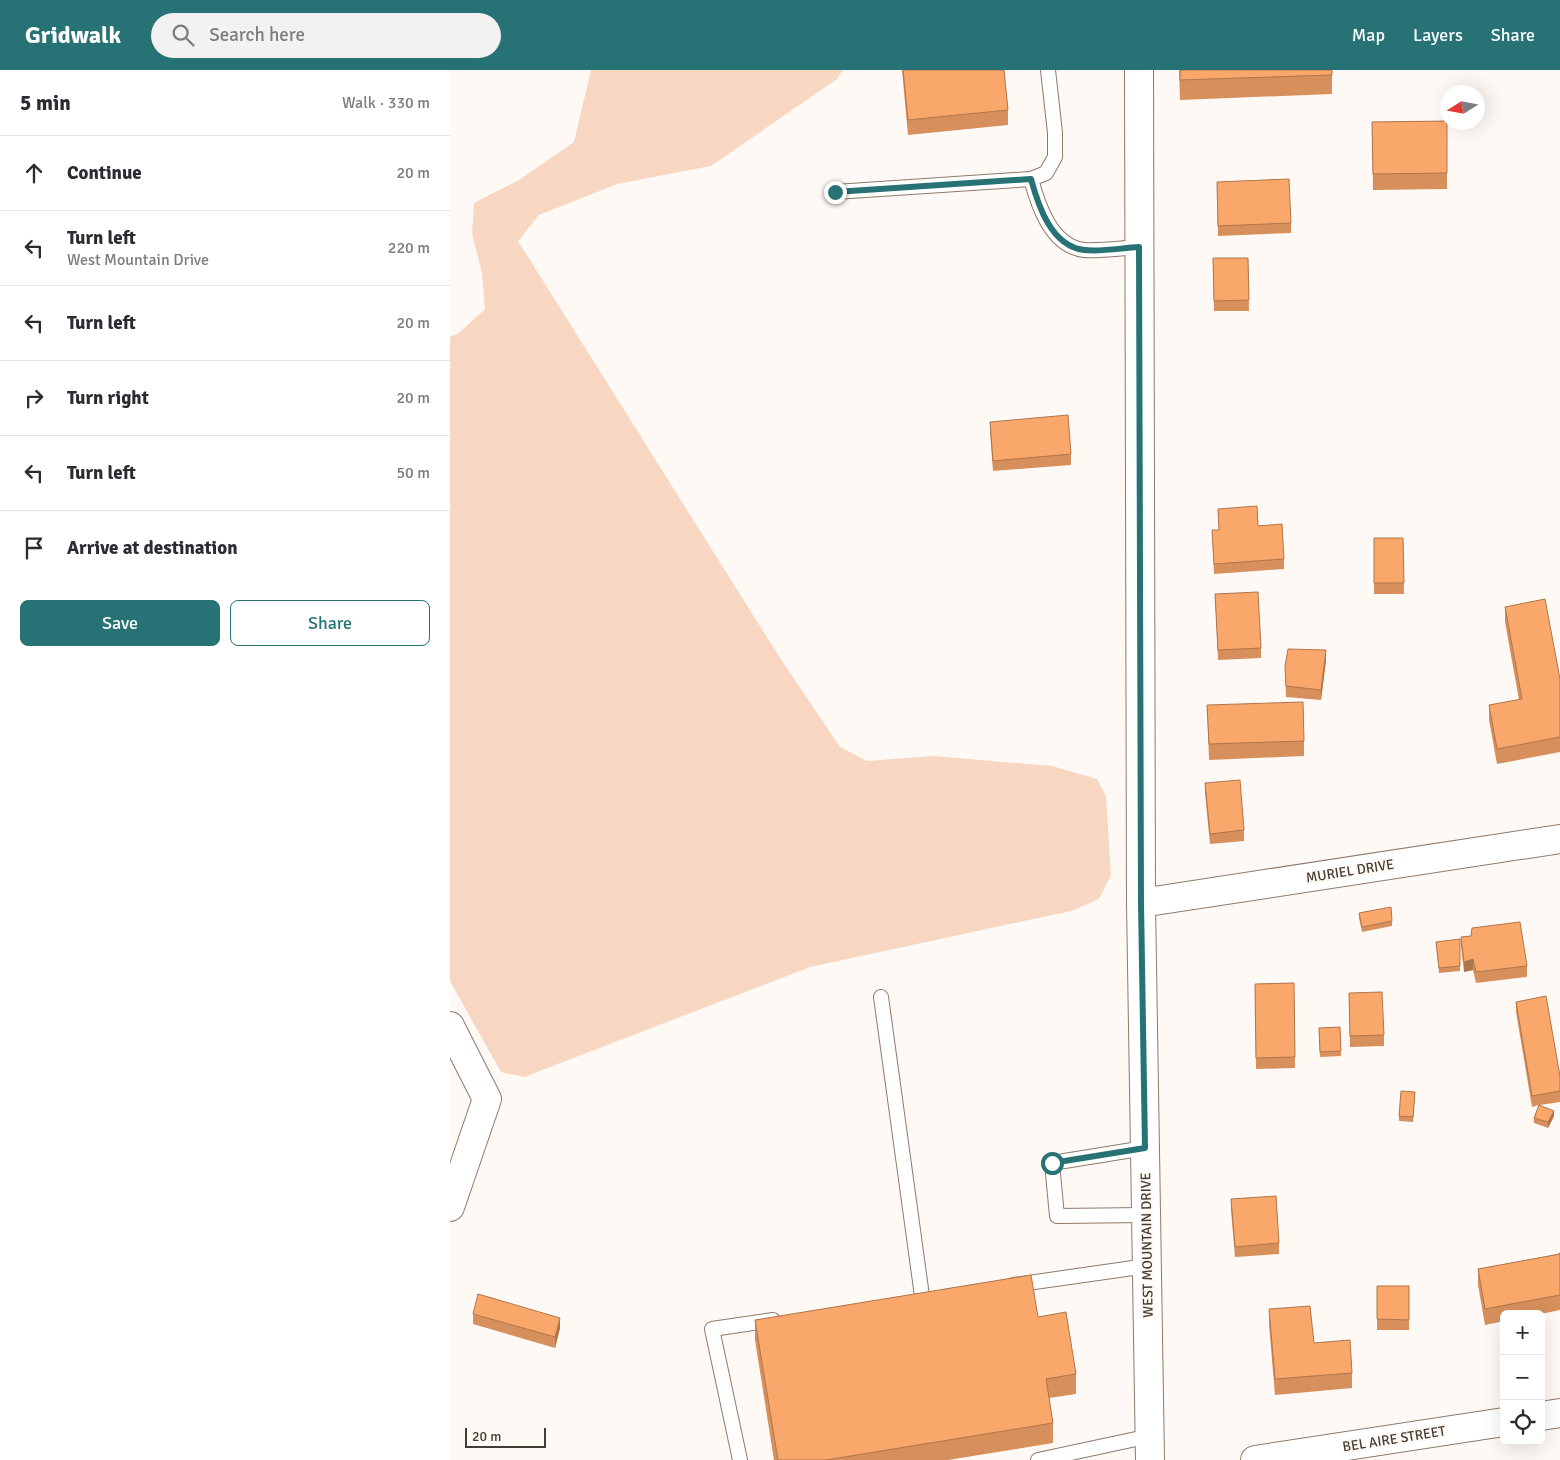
<!DOCTYPE html>
<html lang="en">
<head>
<meta charset="utf-8">
<style>
  :root { --surface:#fff; --page:#f2f2f3; --text:#2b2b33; --muted:#7c7c81; --line:#e1e1e2; --accent:#277275 }
  body { margin:0; font-family:Signika,sans-serif; background:var(--page); color:var(--text) }
  .controls { position:absolute; right:15px; bottom:15px; display:grid; overflow:hidden; border-radius:8px; box-shadow:0 5px 20px #0002 }
  .controls button { width:45px; height:45px; display:grid; place-items:center; padding:0; border:0; border-bottom:1px solid var(--line); background:var(--surface); color:var(--text); font:25px sans-serif }
  .compass { position:absolute; left:990px; top:15px; width:45px; height:45px; border-radius:50%; background:var(--surface); box-shadow:0 5px 20px #0002; rotate:259deg }
  .scale { position:absolute; left:15px; bottom:12px; width:81px; box-sizing:border-box; padding-left:5px; border:2px solid #453b34; border-top:0; font-size:14px; line-height:18px; white-space:nowrap; color:#453b34; -webkit-text-stroke:4px #fef9f5; paint-order:stroke }
  .stop { position:absolute; width:15px; height:15px; margin:-11px; border:4px solid #277275; border-radius:50%; background:#fff }
  .stop.end { background:#277275; border-color:#fff; box-shadow:0 1px 5px #0008 }
  .list { margin:0; padding:0; list-style:none }
  h2 { display:flex; justify-content:space-between; align-items:center; height:65px; margin:0; padding:0 20px; font-size:21px }
  h2 small { font-size:16px; font-weight:400; color:var(--muted) }
  .list li { display:grid; grid-template-columns:32px 1fr auto; gap:15px; align-items:center; box-sizing:border-box; height:75px; padding:0 20px; border-top:1px solid var(--line) }
  .list b { display:block; font-size:19px; white-space:nowrap }
  .list p { margin:0; font-size:16px; white-space:nowrap; color:var(--muted) }
  .list em { font-size:16px; font-style:normal; color:var(--muted) }
  .actions { display:flex; gap:10px; padding:15px 20px }
  .actions a { flex:1; padding:11px 0; border:1px solid var(--accent); border-radius:8px; text-align:center; font-size:18px; color:var(--accent) }
  .actions .main { background:var(--accent); color:#fff }
  .icon { flex:none; width:28px; height:28px; fill:none; stroke:currentColor; stroke-width:2; stroke-linecap:round; stroke-linejoin:round }
  .map { position:relative; flex:none; width:1110px; height:1390px; overflow:hidden }
  header { display:flex; align-items:center; gap:30px; box-sizing:border-box; height:70px; padding:0 25px; background:var(--accent); color:#fff }
  header strong { font-size:24px }
  nav { display:flex; gap:28px; margin-inline-start:auto; font-size:18px }
  .search { width:350px; height:45px; background:var(--page); display:flex; align-items:center; gap:12px; box-sizing:border-box; padding:0 18px; border-radius:28px; color:var(--muted); font-size:19px }
  main { display:flex }
  aside { flex:1; background:var(--surface) }
  .map>svg:first-child { display:block }
</style>
</head>
<body>
<header>
<strong>Gridwalk</strong>
<div class="search"><svg class="icon" aria-label="search" viewBox="0 0 24 24"><circle cx="10" cy="10" r="6"/><path d="M15 15l6 6"/></svg>Search here</div>
<nav><a>Map</a><a>Layers</a><a>Share</a></nav>
</header>
<main>
<aside>
<h2>5 min<small>Walk · 330 m</small></h2>
<ul class="list">
<li><svg class="icon" aria-label="ahead" viewBox="0 0 24 24"><path d="M12 20V5M6 11l6-6 6 6"/></svg><div><b>Continue</b></div><em>20 m</em></li>
<li><svg class="icon" aria-label="left" viewBox="0 0 24 24"><path d="M17 20v-9H6M10 6l-5 5 5 5"/></svg><div><b>Turn left</b><p>West Mountain Drive</p></div><em>220 m</em></li>
<li><svg class="icon" aria-label="left" viewBox="0 0 24 24"><path d="M17 20v-9H6M10 6l-5 5 5 5"/></svg><div><b>Turn left</b></div><em>20 m</em></li>
<li><svg class="icon" aria-label="right" viewBox="0 0 24 24"><path d="M7 20v-9h11M14 6l5 5-5 5"/></svg><div><b>Turn right</b></div><em>20 m</em></li>
<li><svg class="icon" aria-label="left" viewBox="0 0 24 24"><path d="M17 20v-9H6M10 6l-5 5 5 5"/></svg><div><b>Turn left</b></div><em>50 m</em></li>
<li><svg class="icon" aria-label="arrive" viewBox="0 0 24 24"><path d="M6 21V4h12l-3 4 3 4H6"/></svg><div><b>Arrive at destination</b></div></li>
</ul>
<div class="actions"><a class="main">Save</a><a>Share</a></div>
</aside>
<div class="map">
<svg width="1110" height="1390" viewBox="0 0 1110 1390">
  <rect width="100%" height="100%" fill="#fef9f5"/>
  <path fill="#f7d7c2" d="M141,0h252l-6,9 -126,87 -94,18 -78,31 -21,26 262,417 60,89 27,14 66,-5 119,10 45,13 9,17 5,79 -12,24 -28,12 -261,56 -286,110 -23,-5 -51,-91v-644l9,-4 26,-24 -3,-36 -10,-39 2,-31 45,-23 55,-38z"/>
  <g fill="none" stroke-linecap="round" stroke-linejoin="round">
    <defs>
      <path id="lane" d="M581,109l15,-6 9,-16v-24l-7,-63
        M385,122l196,-13c7,26 20,67 53,71 18,1 37,-2 55,-3
        M431,927l41,299
        M695,1078l-93,15 5,53 89,-1
        M564,1215l133,-19
        M290,1390l-28,-131 61,-9
        M588,1390l112,-24"/>
      <path id="street" d="M691,833l419,-64
        M0,956l37,73 -37,108
        M1091,1346l19,-3
        M805,1390l249,-38"/>
      <path id="secondary" d="M689,0l2,833 9,557"/>
    </defs>
    <use href="#lane" stroke="#907969" stroke-width="16"/>
    <use href="#street" stroke="#907969" stroke-width="30"/>
    <use href="#secondary" stroke="#907969" stroke-width="30"/>
    <use href="#lane" stroke="#fff" stroke-width="14"/>
    <use href="#street" stroke="#fff" stroke-width="28"/>
    <use href="#secondary" stroke="#fff" stroke-width="28"/>
  </g>
  <path fill="#d7905c" d="M452,0h102l4,40v15l-100,10z
    M729,0h153v24l-152,6z
    M997,51v68l-74,1 -1,-68z
    M767,112l74,41v10l-73,3z
    M763,188h35l1,53h-35z
    M540,352l81,32v11l-78,6 -3,-39z
    M768,439l40,17 26,33v10l-70,5 -2,-44h7z
    M924,468h29l1,56h-30z
    M765,524l46,54v10l-43,2z
    M1055,537l55,72v73l-63,12 -8,-44v-15l30,-5 -14,-78z
    M876,590l-5,40 -35,-3 -1,-31z
    M757,635l97,36v15l-95,4z
    M755,713l39,47v11l-34,3 -5,-51z
    M909,843l33,8v5l-30,6 -3,-14z
    M1011,867l66,29v11l-51,6 -3,-13 -9,2 -3,-25z
    M1010,869v32l-21,2 -3,-31z
    M844,913l1,85 -39,1 -1,-85z
    M899,923l35,42v11l-34,1z
    M1066,932l44,74v26l-20,3 14,11 -6,12 -14,-5v-5l5,-13 -7,2 -16,-95z
    M890,957l1,29 -21,1 -1,-29z
    M965,1022l-2,30 -14,-1v-5z
    M781,1129l48,44v11l-44,3 -4,-47z
    M1110,1182v58l-19,4h-37v7l-19,4 -7,-40v-16l80,-15z
    M927,1216h32v44h-32z
    M819,1239l83,64v15l-77,7 -6,-70z
    M23,1244l87,14 -5,20 -82,-24z
    M588,1247l38,57v20l-27,4 4,25v20l-105,17h-174l-19,-120v-20z"/>
  <path fill="#af754b" d="M876,580v10l-5,40v-10z
    M1023,889v11l-9,2v-10z
    M1104,1041v5l-6,12v-6z
    M110,1248v10l-5,20v-11z"/>
  <path fill="#faa76b" stroke="#af754b" d="M453,0h101l4,40 -100,10z
    M730,0h152v5l-152,5z
    M997,51v52l-74,1 -1,-52z
    M839,109l2,44 -73,3 -1,-44z
    M763,188h35l1,42 -35,1z
    M618,345l3,39 -78,7 -3,-39z
    M807,436l1,20 24,-2 2,35 -70,5 -2,-34h7l-1,-21z
    M924,468h29l1,45h-30z
    M808,522l3,56 -43,2 -3,-56z
    M1095,529l15,80v58l-63,12 -8,-44 33,-6 -17,-92z
    M838,579l38,1 -5,40 -35,-4 -1,-20z
    M853,632l1,39 -95,3 -2,-39z
    M790,710l4,50 -34,4 -5,-51z
    M941,837l1,14 -30,6 -3,-14z
    M1070,852l7,44 -51,6 -3,-13 -9,3 -3,-25 10,-1 1,-8z
    M1010,869v27l-21,2 -3,-26z
    M844,913l1,74 -39,1 -1,-74z
    M932,922l2,43 -34,1 -1,-43z
    M1096,926l14,80v15l-28,5 -16,-94z
    M890,957l1,24 -21,1 -1,-24z
    M951,1021l14,1 -2,25 -14,-1z
    M1089,1035l15,6 -6,11 -14,-4z
    M826,1126l3,47 -44,4 -4,-48z
    M1110,1184v41l-75,14 -7,-40z
    M581,1205l7,42 28,-5 10,62 -30,5 7,44 -227,37h-48l-23,-140z
    M927,1216h32v34l-32,-1z
    M28,1224l82,24 -5,19 -82,-23z
    M860,1236l4,37 36,-3 2,33 -77,6 -6,-70z"/>
  <g fill="none" stroke-linecap="round" stroke-linejoin="round">
    <path stroke="#277275" stroke-width="6" d="M385,122l196,-13c7,26 20,67 53,71 18,2 37,-2 55,-3l2,656 4,245 -93,15"/>
  </g>
  <g text-anchor="middle" dominant-baseline="central" stroke-width="4.5" stroke-linejoin="round" paint-order="stroke">
    <g font-size="14" fill="#453b34" stroke="#fef9f5">
      <text transform="translate(900 801) rotate(-9)">MURIEL DRIVE</text>
      <text transform="translate(697 1175) rotate(-91)">WEST MOUNTAIN DRIVE</text>
      <text transform="translate(944 1369) rotate(-9)">BEL AIRE STREET</text>
    </g>
  </g>
</svg>
<div class="controls">
<button>+</button>
<button>−</button>
<button><svg class="icon" aria-label="locate" viewBox="0 0 24 24"><circle cx="12" cy="12" r="6"/><path d="M12 2v4M12 18v4M2 12h4M18 12h4"/></svg></button>
</div>
<svg class="compass" viewBox="-18 -18 36 36"><path d="M0-13l5 13h-10z" fill="#e53935"/><path d="M0 13l5-13h-10z" fill="#7c7c81"/></svg>
<div class="scale">20 m</div>
<div class="stop" style="left:602px;top:1093px"></div>
<div class="stop end" style="left:385px;top:122px"></div>
</div>
</main>
</body>
</html>
